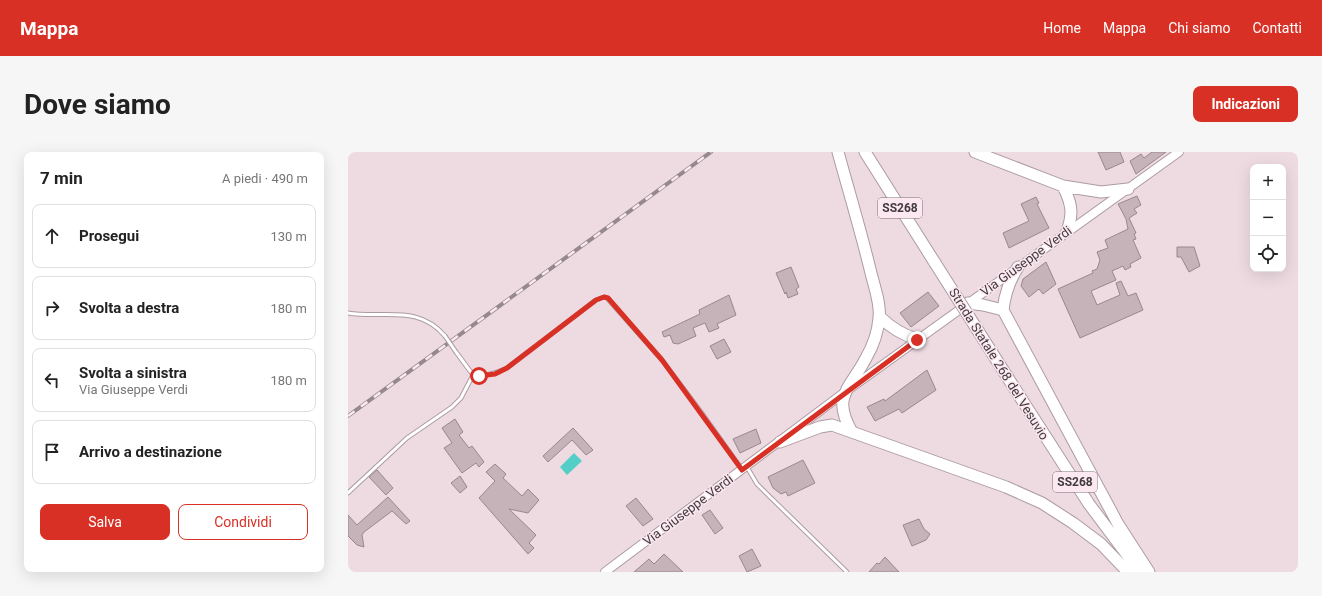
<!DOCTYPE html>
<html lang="it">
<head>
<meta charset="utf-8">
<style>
  :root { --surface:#fff; --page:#f6f6f6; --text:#222; --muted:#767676; --line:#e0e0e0; --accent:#d93025 }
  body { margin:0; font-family:Roboto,sans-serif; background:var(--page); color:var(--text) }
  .controls { position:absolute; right:12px; top:12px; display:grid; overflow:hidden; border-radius:8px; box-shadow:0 4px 16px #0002 }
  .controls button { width:36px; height:36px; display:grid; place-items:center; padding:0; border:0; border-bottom:1px solid var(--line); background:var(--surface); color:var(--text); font:20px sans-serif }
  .stop { position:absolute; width:12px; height:12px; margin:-9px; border:3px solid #d93025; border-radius:50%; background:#fff }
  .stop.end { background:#d93025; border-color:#fff; box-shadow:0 1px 4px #0008 }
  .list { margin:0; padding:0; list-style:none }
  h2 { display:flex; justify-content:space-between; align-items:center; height:52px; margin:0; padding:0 16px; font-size:17px }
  h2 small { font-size:13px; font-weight:400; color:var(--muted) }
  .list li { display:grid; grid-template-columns:26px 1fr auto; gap:12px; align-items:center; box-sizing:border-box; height:64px; margin:0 8px 8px; padding:0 8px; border:1px solid var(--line); border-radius:8px }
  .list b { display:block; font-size:15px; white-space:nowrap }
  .list p { margin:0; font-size:13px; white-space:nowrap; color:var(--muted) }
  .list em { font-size:13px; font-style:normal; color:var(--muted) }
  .actions { display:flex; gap:8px; padding:12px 16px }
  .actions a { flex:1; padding:9px 0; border:1px solid var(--accent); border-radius:8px; text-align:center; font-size:14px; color:var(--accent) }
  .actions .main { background:var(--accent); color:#fff }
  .icon { flex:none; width:22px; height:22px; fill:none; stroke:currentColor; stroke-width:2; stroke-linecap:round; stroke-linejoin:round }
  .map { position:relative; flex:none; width:950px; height:420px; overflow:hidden; border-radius:8px }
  header { display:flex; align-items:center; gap:24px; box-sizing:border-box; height:56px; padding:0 20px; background:var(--accent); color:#fff }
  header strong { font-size:19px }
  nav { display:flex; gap:22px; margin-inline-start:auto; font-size:14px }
  .intro { display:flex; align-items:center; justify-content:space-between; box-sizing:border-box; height:96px; padding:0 24px }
  h1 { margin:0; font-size:28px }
  .button { padding:10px 18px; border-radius:8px; background:var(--accent); color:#fff; font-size:14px; font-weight:700 }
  main { display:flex; gap:24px; padding:0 24px }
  aside { flex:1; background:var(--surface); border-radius:8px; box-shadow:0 4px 16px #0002 }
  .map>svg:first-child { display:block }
</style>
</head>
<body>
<header>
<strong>Mappa</strong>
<nav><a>Home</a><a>Mappa</a><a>Chi siamo</a><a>Contatti</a></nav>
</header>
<div class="intro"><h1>Dove siamo</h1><a class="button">Indicazioni</a></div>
<main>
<aside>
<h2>7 min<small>A piedi · 490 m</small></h2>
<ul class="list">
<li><svg class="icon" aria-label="ahead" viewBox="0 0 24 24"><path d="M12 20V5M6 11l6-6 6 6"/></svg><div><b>Prosegui</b></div><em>130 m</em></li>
<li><svg class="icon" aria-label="right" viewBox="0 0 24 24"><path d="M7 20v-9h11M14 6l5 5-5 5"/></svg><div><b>Svolta a destra</b></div><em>180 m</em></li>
<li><svg class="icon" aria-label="left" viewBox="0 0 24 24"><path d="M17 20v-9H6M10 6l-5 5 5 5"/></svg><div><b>Svolta a sinistra</b><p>Via Giuseppe Verdi</p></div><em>180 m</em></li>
<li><svg class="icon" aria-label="arrive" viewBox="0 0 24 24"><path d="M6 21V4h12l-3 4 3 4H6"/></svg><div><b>Arrivo a destinazione</b></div></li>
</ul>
<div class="actions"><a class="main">Salva</a><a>Condividi</a></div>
</aside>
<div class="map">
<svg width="950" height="420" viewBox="0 0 950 420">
  <rect width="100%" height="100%" fill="#eedbe2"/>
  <path fill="#53cfc7" d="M226,301l8,8 -15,14 -7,-8z"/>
  <path fill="#c6b3ba" stroke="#98878d" d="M750,0h22l4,10 -18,8z
    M804,0h14l-30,22 -6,-13 11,-7 3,4z
    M789,44l4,9 -7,4 3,4 -8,5 7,15 -2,1 2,5 -3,1 8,18 -11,6 1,3 -6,3 -2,-4 -11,5 4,9 -25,11 6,14 23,-10 -4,-12 5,-2 7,15 8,-3 7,17 -63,28 -22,-49 35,-16 -1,-2 5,-2 3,-9 -3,-8 11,-4 -3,-8 23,-11 -2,-10 -8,-15z
    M688,45l3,6 -2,1 12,24 -40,20 -6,-15 26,-12 -8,-17z
    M829,95h17l6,19 -11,6 -8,-15h-4z
    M698,110l10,22 -13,10 -4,-5 -10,8 -8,-11 2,-7z
    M443,115l8,20 -3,2 2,5 -10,4 -2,-6 -1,2 -9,-21z
    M580,140l11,14 -28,21 -11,-14z
    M381,143l7,20 -19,9 2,4 -10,4 -4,-9 -12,5 3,8 -18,8 -5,-1 -3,-8 -6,2 -2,-5 38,-18 -1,-4z
    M376,187l7,13 -14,7 -7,-13z
    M579,218l9,20 -34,23 -3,-4 -24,12 -8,-14 17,-8 1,2z
    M107,267l8,13 -4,3 10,13 3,-2 12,16 -5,5 -3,-4 -14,10 -18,-25 8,-5 -10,-15z
    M225,276l20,22 -7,5 -14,-15 -24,22 -5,-6z
    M408,277l5,14 -21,10 -7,-14z
    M455,308l12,23 -27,13 -2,-4 -5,2 -8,-6 -5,-11z
    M147,312l11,10 -3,4 19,18 6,-7 11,11 -11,13 -19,-4 27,26 -7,8 5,5 -6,6 -49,-56 16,-17 -9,-9z
    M29,318l16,18 -7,7 -17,-18z
    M112,324l7,11 -7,6 -9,-10z
    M40,345l22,24 -4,3 -14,-13 -28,21 -2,3 2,12 -7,-2 -9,-9v-21l9,10z
    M288,346l17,21 -10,7 -17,-20z
    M362,358l13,18 -8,6 -13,-19z
    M571,367l5,10 6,5 -4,6 -14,6 -9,-21z
    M404,397l9,17 -14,6 -8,-16z
    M316,402l19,18h-49l15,-13 5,5z
    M537,405l14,15h-30l8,-9 2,1z"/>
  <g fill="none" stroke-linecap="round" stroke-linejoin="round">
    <defs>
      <path id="service" d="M0,161c36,6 70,-9 97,23
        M108,200l17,23c12,2 23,-2 34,-7l89,-68 8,-3 3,1 55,62 39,52 40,56
        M399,315l10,17 11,11 79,77
        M0,341l59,-55 45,-31 9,-9 12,-23"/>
      <path id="tertiary" d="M257,420l240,-180 334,-240"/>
      <path id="trunk" d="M490,0c11,40 23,80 33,121 3,13 10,31 8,45 -1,13 -6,28 -13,40 -16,31 -35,38 -14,74
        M517,0l70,111
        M627,0l88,34 38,6 27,-3
        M715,34c8,16 11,27 4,45
        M670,115c-9,14 -13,26 -15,43l115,214 31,48
        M620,151l15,2 20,5
        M531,164c12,12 23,19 38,23
        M667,237l74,115 51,68
        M432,290l40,-15 12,-2 174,62 36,16 31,20 28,21 27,28"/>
    </defs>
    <use href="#service" stroke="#ad9ba2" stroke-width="5"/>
    <use href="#tertiary" stroke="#ad9ba2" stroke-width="10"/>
    <use href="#trunk" stroke="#ad9ba2" stroke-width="13"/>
    <use href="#service" stroke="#fff" stroke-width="3"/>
    <use href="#tertiary" stroke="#fff" stroke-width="8"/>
    <use href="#trunk" stroke="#fff" stroke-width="11"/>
    <defs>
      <path id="rail" d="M0,264l363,-264"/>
    </defs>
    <use href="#rail" stroke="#95898d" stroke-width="4"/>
    <use href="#rail" stroke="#fbe8f0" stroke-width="2.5" stroke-dasharray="8" stroke-linecap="butt"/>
    <defs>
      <path id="service-bridge" d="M97,184l11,16"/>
      <path id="trunk-bridge" d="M587,111l80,126"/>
    </defs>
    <use href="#service-bridge" stroke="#ad9ba2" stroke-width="5" stroke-linecap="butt"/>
    <use href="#trunk-bridge" stroke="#ad9ba2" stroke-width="13" stroke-linecap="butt"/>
    <use href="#service-bridge" stroke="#fff" stroke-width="3"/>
    <use href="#trunk-bridge" stroke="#fff" stroke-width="11"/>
  </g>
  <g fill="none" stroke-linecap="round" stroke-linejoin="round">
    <path stroke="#d93025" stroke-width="5" d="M131,224l16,-2 12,-6 89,-68 8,-3 4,1 54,62 80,110 175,-130"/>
  </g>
  <g text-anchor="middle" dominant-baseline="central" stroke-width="3" stroke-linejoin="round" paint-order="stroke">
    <g fill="#fbe8f0" stroke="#7a6f73" stroke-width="1">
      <rect x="530" y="46" width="44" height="20" rx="3"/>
      <rect x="705" y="320" width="44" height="20" rx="3"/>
    </g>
    <g font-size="12" font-weight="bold" fill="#423b3e">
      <text x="552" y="56">SS268</text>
      <text x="727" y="330">SS268</text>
    </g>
    <g font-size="13" fill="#423b3e" stroke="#fbe8f0">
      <text transform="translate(678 109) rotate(-36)">Via Giuseppe Verdi</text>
      <text transform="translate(651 212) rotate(58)">Strada Statale 268 del Vesuvio</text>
      <text transform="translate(340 358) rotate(-37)">Via Giuseppe Verdi</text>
    </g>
  </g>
</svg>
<div class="controls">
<button>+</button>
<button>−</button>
<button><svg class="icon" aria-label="locate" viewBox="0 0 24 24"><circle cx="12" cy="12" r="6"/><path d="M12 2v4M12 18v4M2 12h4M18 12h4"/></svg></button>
</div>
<div class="stop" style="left:131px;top:224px"></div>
<div class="stop end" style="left:569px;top:188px"></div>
</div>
</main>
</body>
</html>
